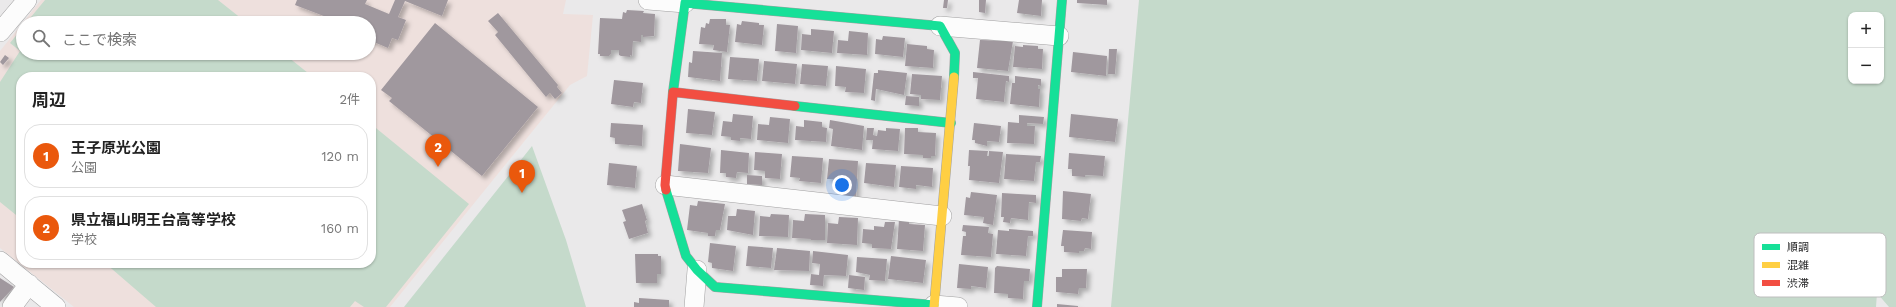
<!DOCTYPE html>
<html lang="ja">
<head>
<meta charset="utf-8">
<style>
  :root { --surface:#fff; --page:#f2f2f2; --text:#222; --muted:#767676; --line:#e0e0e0; --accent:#ea580c }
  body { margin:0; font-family:"Work Sans","Noto Sans JP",sans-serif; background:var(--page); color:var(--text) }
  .controls { position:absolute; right:12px; top:12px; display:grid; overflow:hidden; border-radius:8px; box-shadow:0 1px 3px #0004 }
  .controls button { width:36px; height:36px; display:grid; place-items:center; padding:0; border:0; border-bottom:1px solid var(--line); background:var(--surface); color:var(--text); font:20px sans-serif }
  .you { position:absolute; left:842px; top:185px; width:14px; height:14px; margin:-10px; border:3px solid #fff; border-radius:50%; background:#1a73e8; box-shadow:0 0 0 6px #1a73e833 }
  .badge { display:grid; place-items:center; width:26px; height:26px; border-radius:50%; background:var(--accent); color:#fff; font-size:13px; font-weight:700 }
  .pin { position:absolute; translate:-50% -33px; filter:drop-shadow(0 1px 2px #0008) }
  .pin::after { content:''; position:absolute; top:21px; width:14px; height:12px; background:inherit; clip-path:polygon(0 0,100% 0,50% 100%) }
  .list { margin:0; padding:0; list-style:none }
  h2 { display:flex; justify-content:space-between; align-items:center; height:52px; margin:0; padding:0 16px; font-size:17px }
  h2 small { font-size:13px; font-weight:400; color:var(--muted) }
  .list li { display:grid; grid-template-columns:26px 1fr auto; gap:12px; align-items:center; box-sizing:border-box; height:64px; margin:0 8px 8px; padding:0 8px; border:1px solid var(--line); border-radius:16px }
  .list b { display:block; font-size:15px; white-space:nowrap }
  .list p { margin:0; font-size:13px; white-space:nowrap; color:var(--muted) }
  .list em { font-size:13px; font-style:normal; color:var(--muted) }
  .icon { flex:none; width:22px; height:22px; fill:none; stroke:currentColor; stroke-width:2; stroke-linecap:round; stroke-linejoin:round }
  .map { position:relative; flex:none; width:1896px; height:307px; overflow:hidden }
  .search { position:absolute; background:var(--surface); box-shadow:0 1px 3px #0004; left:16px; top:16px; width:360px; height:44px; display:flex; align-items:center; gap:10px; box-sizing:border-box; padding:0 14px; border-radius:22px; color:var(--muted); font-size:15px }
  .panel { position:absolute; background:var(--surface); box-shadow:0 1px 3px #0004; left:16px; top:72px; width:360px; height:196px; border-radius:16px }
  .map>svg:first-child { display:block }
</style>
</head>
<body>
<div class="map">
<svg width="1896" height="307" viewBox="0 0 1896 307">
  <defs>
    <filter id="shadow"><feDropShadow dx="3.5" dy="3.5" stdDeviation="2" flood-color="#0004"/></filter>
  </defs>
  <rect width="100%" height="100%" fill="#eae9ea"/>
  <path fill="#eee0dd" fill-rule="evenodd" d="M41,0h525l-3,14 30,1 -6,61 -17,9 -180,222h-316l-74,-59v-197zM23,23h346v30h-346zM21,77h350v186h-350z"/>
  <path fill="#c5dacb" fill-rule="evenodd" d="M45,0h173l29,23h-221z
    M1139,0h757v307h-7l-12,-14 -1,14h-765zM1851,15h30v66h-30z
    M23,27v26h260l30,24h-292v142l-21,-17v-120l20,-31 -10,-8z
    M371,124l98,80 -83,103h-22l-9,-6 -5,6h-194l-51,-44h266z
    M532,146l34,94 20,67h-182z"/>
  <path fill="#a0989e" filter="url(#shadow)" d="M297,0h70l-2,4 24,10 6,-14h53l-6,16 -37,-15 -7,16 8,3 -8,20 -6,-2 -4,10 -19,-8v-17h-27l-47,-18z
    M944,0h4l-1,8h-4z
    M979,0h7l-1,13 -6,-1z
    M1019,0h23l-1,16 -24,-3z
    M1077,0h30v5l-30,-2z
    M627,10l17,1 -1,2 12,1 -1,22 -11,1v-2h-2v7l-8,-1 -1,15 -2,-1v2l-9,-1 -2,-1v-5h-8v4l-2,2h-9v-2h-2l2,-36 22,1 1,-7 3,1z
    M498,13l60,72 -1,2 5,6 -7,6 -5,-6 -4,4 -51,-62 3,-3 -10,-11z
    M710,19h16v6h4l-3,27 -14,-2 1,-5 -15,-1 2,-17 4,1 1,-5 3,1z
    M742,21l17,2v2h5l-2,20 -27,-3 2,-18 4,1z
    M435,23l103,84 -56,69 -93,-75 3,-3 -11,-8z
    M777,24l21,2 -2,27 -21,-2z
    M811,29l23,2 -2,22 -31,-3 1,-16 9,1z
    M849,31l19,2 -1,22 -30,-2 1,-13 10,1z
    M883,36l22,2 -2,19 -28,-3 1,-15 6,1z
    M980,40l33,1 -5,30 -31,-3z
    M907,44l20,2v3l7,1 -1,18 -28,-2z
    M1023,45l15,1v3h5l-1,20 -29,-2 2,-21 8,1z
    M1109,49h8l-2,25h-7z
    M693,51l29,2 -2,28 -32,-4 1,-15 3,1z
    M1073,52l34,4 -1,20 -35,-4z
    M5,55l4,3 -6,7 -3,-3z
    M730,57l29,2 -2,22 -29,-2z
    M764,61l33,3 -2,20 -33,-3z
    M802,64l26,2 -2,20 -26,-2z
    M836,66l30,3 -2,24 -19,-1 1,-5 -11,-1z
    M878,70l29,3 -3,22 -28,-6 -1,12 -4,-1 3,-27h4z
    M973,72l36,4v6l-3,-1 -2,21 -28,-3 2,-21h-5z
    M912,74l30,2 -2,24 -19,-1v-4l-11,-1z
    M1015,76l26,3v7l-3,-1v4h2l-1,18 -29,-3 2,-21h3z
    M614,80l29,3 -2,20 -7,-1 -1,5 -22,-3z
    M906,96l13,1v9l-14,-1z
    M688,109l27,3 -3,23 -26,-2z
    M733,114l20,2 -2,23 -11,-1v3l-9,-1v-3l-10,-1 2,-15 9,1z
    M1071,114l47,5 -3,23 -46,-5z
    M1019,115l25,2 -1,7 -16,-1v3h8l-1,18 -27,-1 1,-21 11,1z
    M770,117l20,2 -2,24 -31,-3 1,-16 11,1z
    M804,120l18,2v5l5,1 -1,14 -31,-2 1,-14 8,1z
    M830,120l34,6 -2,24 -31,-4 2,-17 -4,-1z
    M611,123l32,2 -1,21 -27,-2v-6l-5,-1z
    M974,123l27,3 -2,16 -12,-1v5l-12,-3v-3h-3z
    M867,128h7l-1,7 4,1 1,-6 8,1v-3l14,1 -2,22 -26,-2 1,-9h-7z
    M905,128h13v4l18,1 -1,23h-4v2h-8v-3l-19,-1z
    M680,144l31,4 -3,25 -30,-2z
    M721,150l28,3 -1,20 -11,-1 -1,6 -10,-1v-4h-6z
    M969,150l19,1 -1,5h2v-5l14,1 -4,31 -30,-3 1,-14h-2z
    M755,152l27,2 -2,25 -15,-1v-7l-11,-1z
    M1069,153l36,3 -2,20 -18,-1v2l-13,-1v-7h-4z
    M1006,154l35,2 -1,6h-4l-2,19 -30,-2z
    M792,156l31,2 -2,25 -22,-2 1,-3 -10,-1z
    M829,159l29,2 -2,36 -15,-2 2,-12 -7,-1 1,-3h-10z
    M609,163l28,3 -2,22 -28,-3z
    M866,163l30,2 -2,22 -30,-4z
    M901,166l32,2 -1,19 -16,-2v4l-17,-2z
    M747,175l15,1v9l-15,-1z
    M1063,191l28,3 -3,25 -6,-1 -1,3 -19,-2z
    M971,192l26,3 -4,30 -10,-2 1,-6 -20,-2 2,-18 4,1z
    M1002,193l34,2v8l-7,-1 -1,18 -17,-2 -1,5 -7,-1 1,-5h-3z
    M698,201l27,3 -5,26h-4l-1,6h-7v-3l-21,-3 3,-25 7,1z
    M642,204l5,16 -2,1 3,12 -19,6 -6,-17 3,-1 -4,-11z
    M737,209l18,2 -2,24 -26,-5 1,-14h8z
    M771,214l18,1 -1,22 -29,-1 1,-20 10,1z
    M805,214l20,1v25h-15l1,-1 -19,-1 1,-18 11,1z
    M839,217l19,1 -1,27 -30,-2 1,-20 10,1z
    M899,219l10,1v4l16,1 -2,26 -26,-2z
    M885,222h10l-4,27 -19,-1v-4l-10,-1 1,-14 11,1v-4l10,1z
    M963,225l26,2 -1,6 5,1 -2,23 -30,-2 2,-19h3v-4l-4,-1z
    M1009,229l24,2v5h-5l-2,20 -30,-2 2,-24 11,1z
    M1063,230l29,2 -1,17 -6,-1 -1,3h-5v2l-15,-1v-6h-3z
    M710,243l26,3 -3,25 -21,-3v-5l-4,-1z
    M748,246l25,2 -2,20 -25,-2z
    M777,248l33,3 -1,20 -35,-1z
    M813,251l35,4 -2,21 -22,-1 -1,11 -13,-1 1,-11 8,1 1,-11 -8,-1z
    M635,254h23v2h3v18h-4v9h-21z
    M891,256l35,4 -3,23 -35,-4z
    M857,257l30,2 -2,22 -16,-1 1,-5 -14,-3z
    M959,264l29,3 -2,21 -15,-2v3l-14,-1z
    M997,266l33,3 -1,12h-5l-1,18 -15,-1v-4l-14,-1 1,-25z
    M1062,269h25l-1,19h-7l-1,6 -22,-2v-15h6z
    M849,275l16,2 -1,13 -16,-2z
    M0,278l14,9 -14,15z
    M639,298l30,2v7h-35v-5l5,1z
    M1057,304l21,2v1h-21z"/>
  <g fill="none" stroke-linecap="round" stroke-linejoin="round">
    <defs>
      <path id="street" d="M648,0l37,3
        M940,26l119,10
        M0,32l27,-32
        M665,185l277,31
        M0,261l56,46
        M934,305l24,2
        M12,307l17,-23
        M694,307l3,-37"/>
      <path id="fast" d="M673,92l12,-89 255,23 15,27 -1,24
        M795,106l156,17
        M666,190l20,66 11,14 18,17 219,18
        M1037,307l25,-307"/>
      <path id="slow" d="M934,307l20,-230"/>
      <path id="jam" d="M673,92l122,14
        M666,190l-1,-5 8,-93"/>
    </defs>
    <use href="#street" stroke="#a1a0a1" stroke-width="20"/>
    <use href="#fast" stroke="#a1a0a1" stroke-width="10"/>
    <use href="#slow" stroke="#a1a0a1" stroke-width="10"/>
    <use href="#jam" stroke="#a1a0a1" stroke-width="10"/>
    <use href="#street" stroke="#fcfcfc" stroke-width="19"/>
    <use href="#fast" stroke="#16e098" stroke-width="9"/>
    <use href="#slow" stroke="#ffcf43" stroke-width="9"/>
    <use href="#jam" stroke="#f24e42" stroke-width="9"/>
  </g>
  <rect x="1754" y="233" width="132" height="64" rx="6" fill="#fff" stroke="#bebebe" stroke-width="1"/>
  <rect x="1762" y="244" width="18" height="6" fill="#16e098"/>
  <rect x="1762" y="262" width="18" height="6" fill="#ffcf43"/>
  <rect x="1762" y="280" width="18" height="6" fill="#f24e42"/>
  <g font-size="11" fill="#262627">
    <text x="1787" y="251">順調</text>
    <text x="1787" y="269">混雑</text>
    <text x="1787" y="287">渋滞</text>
  </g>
</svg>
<div class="controls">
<button>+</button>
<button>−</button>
</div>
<div class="you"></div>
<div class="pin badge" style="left:522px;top:193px">1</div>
<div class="pin badge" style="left:438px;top:167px">2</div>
<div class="search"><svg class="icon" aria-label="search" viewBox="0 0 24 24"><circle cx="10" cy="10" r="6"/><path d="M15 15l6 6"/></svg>ここで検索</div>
<section class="panel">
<h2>周辺<small>2件</small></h2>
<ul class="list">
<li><span class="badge">1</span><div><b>王子原光公園</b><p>公園</p></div><em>120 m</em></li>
<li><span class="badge">2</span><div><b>県立福山明王台高等学校</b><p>学校</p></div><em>160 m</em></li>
</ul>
</section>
</div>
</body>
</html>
